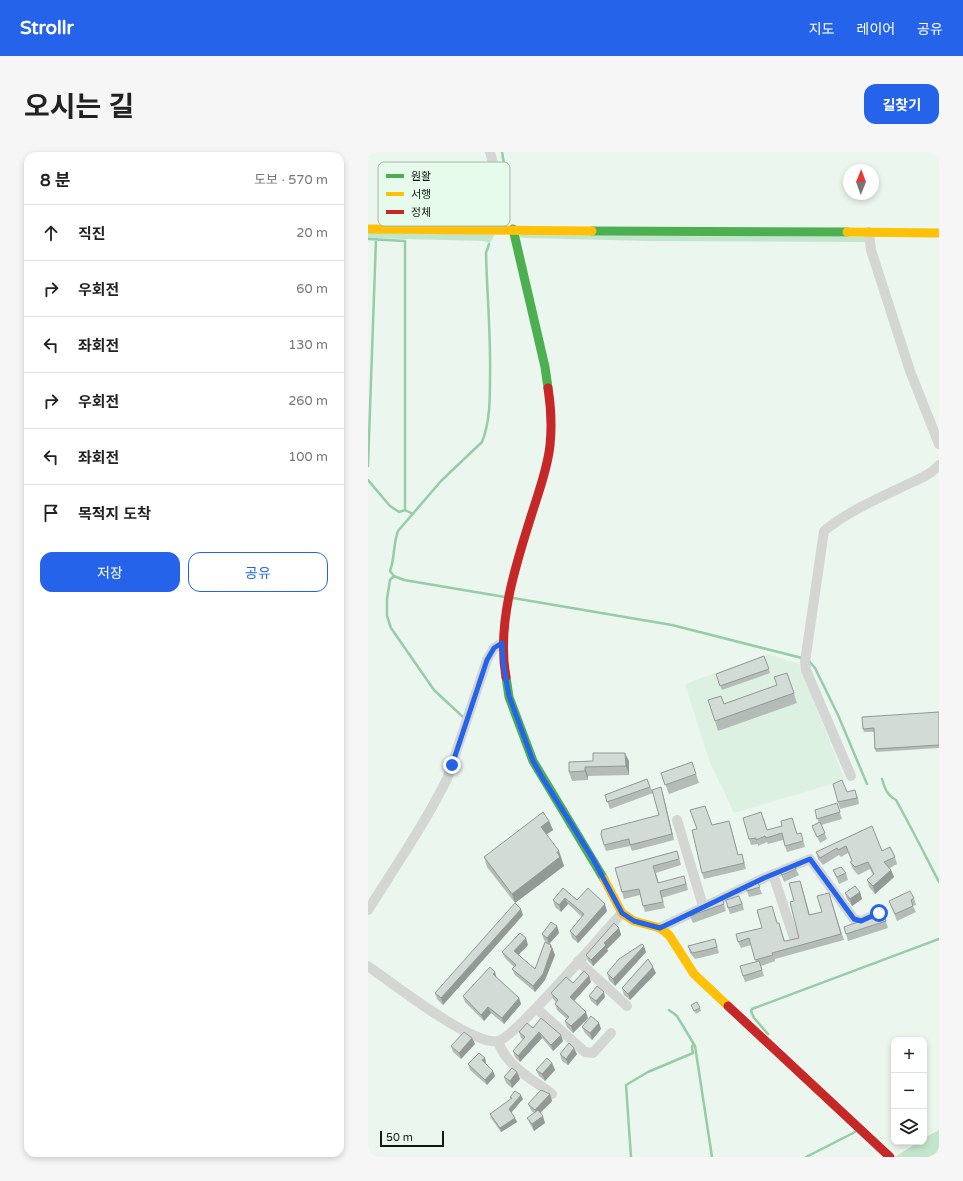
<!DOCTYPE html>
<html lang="ko">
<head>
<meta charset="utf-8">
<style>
  :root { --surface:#fff; --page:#f6f6f6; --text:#222; --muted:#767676; --line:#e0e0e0; --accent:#2563eb }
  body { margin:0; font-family:"Varela Round","Noto Sans KR",sans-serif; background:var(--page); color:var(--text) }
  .controls { position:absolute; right:12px; bottom:12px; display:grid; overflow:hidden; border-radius:8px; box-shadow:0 2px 6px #0003 }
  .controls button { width:36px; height:36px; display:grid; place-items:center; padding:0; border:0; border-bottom:1px solid var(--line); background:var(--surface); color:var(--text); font:20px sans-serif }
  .compass { position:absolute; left:475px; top:12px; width:36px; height:36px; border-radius:50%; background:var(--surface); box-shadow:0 2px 6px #0003; rotate:1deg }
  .scale { position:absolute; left:12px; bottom:10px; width:64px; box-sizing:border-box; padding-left:4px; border:2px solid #101712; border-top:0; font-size:11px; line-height:14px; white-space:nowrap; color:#101712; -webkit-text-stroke:3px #e6fbec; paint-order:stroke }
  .stop { position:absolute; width:12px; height:12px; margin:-9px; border:3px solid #2563eb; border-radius:50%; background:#fff }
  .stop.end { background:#2563eb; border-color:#fff; box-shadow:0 1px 4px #0008 }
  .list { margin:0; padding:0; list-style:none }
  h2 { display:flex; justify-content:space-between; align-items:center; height:52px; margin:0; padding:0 16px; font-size:17px }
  h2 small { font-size:13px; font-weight:400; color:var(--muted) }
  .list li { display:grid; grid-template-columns:26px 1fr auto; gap:12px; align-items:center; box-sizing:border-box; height:56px; padding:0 16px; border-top:1px solid var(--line) }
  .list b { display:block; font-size:15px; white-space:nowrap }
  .list em { font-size:13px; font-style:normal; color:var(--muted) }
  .actions { display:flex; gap:8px; padding:12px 16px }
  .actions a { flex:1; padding:9px 0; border:1px solid var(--accent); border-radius:12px; text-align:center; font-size:14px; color:var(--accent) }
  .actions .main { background:var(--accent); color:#fff }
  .icon { flex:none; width:22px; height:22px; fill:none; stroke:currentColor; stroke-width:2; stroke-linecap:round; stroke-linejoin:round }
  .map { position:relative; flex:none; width:571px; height:1005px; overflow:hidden; border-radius:12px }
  header { display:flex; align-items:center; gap:24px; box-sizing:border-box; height:56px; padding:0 20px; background:var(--accent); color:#fff }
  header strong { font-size:19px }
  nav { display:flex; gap:22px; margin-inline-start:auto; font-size:14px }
  .intro { display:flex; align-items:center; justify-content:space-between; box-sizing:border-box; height:96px; padding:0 24px }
  h1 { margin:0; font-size:28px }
  .button { padding:10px 18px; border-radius:12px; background:var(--accent); color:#fff; font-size:14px; font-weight:700 }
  main { display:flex; gap:24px; padding:0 24px }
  aside { flex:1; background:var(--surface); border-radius:12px; box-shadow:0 2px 6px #0003 }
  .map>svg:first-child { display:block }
</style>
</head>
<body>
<header>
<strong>Strollr</strong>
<nav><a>지도</a><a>레이어</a><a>공유</a></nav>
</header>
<div class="intro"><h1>오시는 길</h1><a class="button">길찾기</a></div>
<main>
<aside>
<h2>8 분<small>도보 · 570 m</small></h2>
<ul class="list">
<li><svg class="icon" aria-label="ahead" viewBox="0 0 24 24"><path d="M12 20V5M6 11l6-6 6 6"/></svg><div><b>직진</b></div><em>20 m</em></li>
<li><svg class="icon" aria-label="right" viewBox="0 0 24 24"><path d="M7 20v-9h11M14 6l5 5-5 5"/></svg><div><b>우회전</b></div><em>60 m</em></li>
<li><svg class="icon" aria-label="left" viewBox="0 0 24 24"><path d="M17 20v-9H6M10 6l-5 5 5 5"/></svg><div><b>좌회전</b></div><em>130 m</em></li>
<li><svg class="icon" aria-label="right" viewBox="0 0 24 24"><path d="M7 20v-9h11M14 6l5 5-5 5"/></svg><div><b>우회전</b></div><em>260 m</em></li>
<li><svg class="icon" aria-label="left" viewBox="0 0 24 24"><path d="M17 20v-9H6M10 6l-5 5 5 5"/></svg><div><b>좌회전</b></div><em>100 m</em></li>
<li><svg class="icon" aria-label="arrive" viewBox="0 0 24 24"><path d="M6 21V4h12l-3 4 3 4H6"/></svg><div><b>목적지 도착</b></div></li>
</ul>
<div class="actions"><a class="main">저장</a><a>공유</a></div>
</aside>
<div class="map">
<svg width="571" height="1005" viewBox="0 0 571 1005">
  <rect width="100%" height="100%" fill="#ebf6ee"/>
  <path fill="#ddf1e2" d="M400,502l31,10 46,116 -111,33 -25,-53 -24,-76z"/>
  <path fill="#c2e6cc" d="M0,81l127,1 -5,9 -7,-2 -115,-3z
    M152,83l346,2 -1,5 -217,-1 -122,-3 -7,-1z
    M571,978v22l-10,5h-34l23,-15h6v-4z"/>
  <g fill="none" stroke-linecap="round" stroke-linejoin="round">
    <path stroke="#96cda7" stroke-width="2.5" d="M134,0l3,18v28
      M0,87l37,2v269
      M121,92l-3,9c1,42 5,83 4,125 0,21 0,44 -8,64l-41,39 -43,50c-5,13 -3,27 -8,40l4,5 10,4 101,17
      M0,314l8,-227
      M0,328l22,26 9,6 6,-2 8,4
      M26,424l-4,4 -3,19v17l4,12 43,62 29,27
      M145,446l159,27 130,33
      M441,509l6,7 23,47 29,69
      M514,627c3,10 5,16 14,21 15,27 29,55 43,82
      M301,858l8,6 18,30 17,111
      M400,882l-14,-16 -3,-7 1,-2 187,-70
      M263,1005l-5,-72 22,-13 45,-19 -1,-5 1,-4
      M438,1005l49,-25"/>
    <path stroke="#d4d6d4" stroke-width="10" d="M122,0l6,22 -3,55
      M501,80l2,18 39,121 29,73
      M483,624l-45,-106 -1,-8 19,-131c23,-19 51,-31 78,-44 12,-6 29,-12 37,-22
      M309,668l26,86
      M405,722l21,64
      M0,758c27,-43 56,-85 79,-131l40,-119 7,-12 8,-5
      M292,776l104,-50 46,-19 44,60 7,2 18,-8
      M210,809l49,45
      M0,814c23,16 104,80 130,75 17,-3 106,-109 124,-128
      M168,856l49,44 8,1 18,-20
      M130,889c7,24 35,39 54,53"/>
    <path stroke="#4caf50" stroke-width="9" d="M145,77l32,138 3,21
      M224,79l255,1
      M138,525l3,20 24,64 71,118"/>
    <path stroke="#ffc107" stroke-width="9" d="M0,77l224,2
      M479,80l92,1
      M236,727l18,34 12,8 26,7 9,7 25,39 34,32"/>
    <path stroke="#c62828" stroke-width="9" d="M138,525c-10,-55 11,-116 28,-170 6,-19 14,-41 16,-62 2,-19 1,-38 -2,-57
      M360,854l162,151"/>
  </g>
  <path fill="#b5bcb7" d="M396,504l6,17 -48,17 -6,-16z
    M419,521l10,30 -79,28 -3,-10 9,-17 53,-19z
    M571,560v36l-63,4 -1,-3 -1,-17h-10l-1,-3z
    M261,609v14l-41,1v4l-16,1 -3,-9v-10z
    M324,610l7,21 -30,11 -8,-21z
    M279,627l6,14 -43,16 -5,-14z
    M479,640l11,5 1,7 -19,5 -2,-7z
    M295,642l11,46 -42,11 -2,-5 -24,5 -2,-6 55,-30z
    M447,658h24l3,9 -21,6 6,14 -7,4 -8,-17 7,-3z
    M396,666l3,12 27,-6 3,10 4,-1 4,14 -18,5 -4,-12 -15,4 -1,-2 -9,4v-2l-7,1 -2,-6z
    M181,669l4,9 -7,5 16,25v1l2,5 -49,37 -28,-36 -3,-10z
    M361,669l9,34 6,6 2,8 -42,10 -2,-6 10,-48z
    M504,674l10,25 13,6 2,7 -7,4 1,2 3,7 -19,17 -6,-7 -2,-7 6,-5 -3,-6 -12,6 -5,-6 -3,-7 2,-1 -4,-8 -7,4 -2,-2 -16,10 -5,-6 -2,-7z
    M309,699l4,14 -25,8 3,10 27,-1 2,8 -26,8 3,10 -20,4 -5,-17 -16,4 -9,-31z
    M428,717l3,6 -15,7 -4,-11z
    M465,718l13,3 2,7 -9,4z
    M389,729l5,13 -13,3 -2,-6z
    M434,735l8,28 12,-3 7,-19 15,47 -69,19v2l-14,5 3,10 -19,6 -2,-6 13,-14 -5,-17 -10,3 -3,-6 24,-14 12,-16 3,11h2l6,18h1l13,-3 -5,-37z
    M195,736l14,12 30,11 -29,32 -6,-5 -2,-7 12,-14 -14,-13 -7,8 -6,-5 -2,-7z
    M492,740l2,7 -10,7 -5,-7 -2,-6z
    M354,746l4,13 -33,12 -4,-9z
    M546,746l2,7 -3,1 3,6 -19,9 -8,-20z
    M374,750l2,8 -14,4 -2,-6z
    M515,761l5,15 -40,13 -4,-14z
    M155,763l-80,90 -6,-6 -2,-6z
    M189,774l2,7 -10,11 2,1 4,10 -10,25 -10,12 -20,-17 -3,-6 2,-2 -9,-9 -3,-6 26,-7 -10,10 17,14 13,-25 -4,-4 -2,-6z
    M251,776l2,7 -14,14 1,2 -15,15 -5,-5 -2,-6z
    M347,787l4,14 -11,3 -13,3 -5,-6 -2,-7z
    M278,800l-31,34 -6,-6 -2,-7z
    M288,821l-26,27 -6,-5 -2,-7z
    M221,824l2,6 -17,19 14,17 -15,15 -6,-6 -2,-6 2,-2 -10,-9 -2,-6 1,-2 -3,-3 -2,-6z
    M129,826l22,20 2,6 -17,20 -13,-11 -7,8 -19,-19 -2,-6z
    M221,844l16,1 -8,9 -6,-5z
    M323,853l9,3 1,3 -5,3z
    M231,871l2,6 -9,11 -7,-7 -3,-6z
    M165,876l30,13 -10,10 -11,-13 -22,24 -5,-5 -2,-6 10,-11 -2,-2 -2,-6z
    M104,886l3,6 -14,15 -8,-7 -2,-6z
    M192,902h17l-9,11 -6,-4z
    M117,906l1,5v1l9,12 -8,9 -17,-15 -2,-6z
    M184,911l3,7 -10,11 -6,-5 -3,-6z
    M149,920l3,7 -8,9 -6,-5 -2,-6z
    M182,942l2,7 -12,12 5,10 -11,8 -4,-7 -3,-6 7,-5 -3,-3 -3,-6z
    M142,945l13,2 -12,13 6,10 -16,10 -10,-14 -1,-4 21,-15z"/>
  <path fill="#939995" d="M257,601l4,8v14l-3,-9z
    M217,615l3,9v4l-3,-9z
    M293,635l2,7 11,46 -2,-6z
    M181,669l4,9 -9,6 -3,-9z
    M361,669l2,6 9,35 -2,-7z
    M191,699l5,15 -49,37 -3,-9z
    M523,718l3,7 -19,17 -2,-8z
    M432,729l2,6 9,35 -2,-7z
    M492,740l2,7 -10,7 -2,-7z
    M197,746l3,6 -7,8 -2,-7z
    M237,752l2,7 -29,32 -2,-6z
    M153,757l2,6 -80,90 -2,-7z
    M189,774l2,7 -10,11 -2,-6z
    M251,776l2,7 -14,14 1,2 -15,15 -2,-6 13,-17z
    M158,786l2,7 -12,12 -2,-6z
    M183,793l4,10 -10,25 -10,12 -2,-6z
    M276,794l2,6 -31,34 -2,-7z
    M285,815l3,6 -26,27 -2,-6z
    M127,820l2,7 -4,-5z
    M221,824l2,6 -19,21 -2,-6z
    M236,840l1,5 -8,9 -1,-5z
    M151,846l2,6 -17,20 -2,-6z
    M120,855l3,6 -7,8 -3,-6z
    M218,860l2,6 -15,15 -2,-7z
    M231,871l2,6 -9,11 -2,-7z
    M171,880l3,6 -22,24 -2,-6z
    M193,883l2,6 -10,10 -2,-6z
    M104,886l3,6 -14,15 -2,-6z
    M206,896l3,6 -9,11 -2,-6z
    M117,906l1,5 -2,3 -2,-6z
    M184,911l3,7 -10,11 -3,-7z
    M125,919l2,5 -8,9 -2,-5z
    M149,920l3,7 -8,9 -2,-7z
    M182,942l2,7 -15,15 -2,-6z
    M153,943l2,4 -12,14 -2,-4z
    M175,964l2,7 -11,8 -2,-7z
    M147,966l2,4 -16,10 -1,-4z"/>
  <path fill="#d2dbd5" stroke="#939995" d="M396,504l5,13 -49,17 -4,-12z
    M419,521l7,20 -79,28 -7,-21 13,-4 3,8 53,-19 -3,-8z
    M571,560v33l-64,4 -1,-21 -11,1 -1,-12z
    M225,601h32l1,13 -41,1v4l-16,1v-10l24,-1z
    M324,610l4,12 -31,11 -4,-12z
    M279,627l3,8 -43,15 -2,-7z
    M474,628l5,12 8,-2 2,8 -19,4 -5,-18z
    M293,635l11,47 -42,11 -1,-6 -25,6 -3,-11 1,-4 57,-15 -7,-25z
    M469,651l3,9 -23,7 -2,-9z
    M337,654l7,19 17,-4 9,34 4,-1 2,9 -42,10 -10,-43 5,-1 -7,-19z
    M175,660l6,9 -8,6 18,24 -2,1 3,5 -48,37 -28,-37z
    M393,660l6,18 15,-4 -1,-5 11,-3 5,16 4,-1 2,8 -18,5 -3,-13 -16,5 -1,-2 -9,4v-2l-7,1 -6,-21z
    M452,670l5,11 -8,4 -5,-11z
    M504,674l10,25 8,-4 5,10 -11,5 7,8 -18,16 -6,-6 7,-6 -6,-12 -13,5 -5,-5 2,-1 -6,-15 -8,4 -1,-2 -17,10 -4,-6z
    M309,699l2,8 -26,7 5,17 26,-7 2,8 -26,7 3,11 -20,4 -4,-17 -17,3 -7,-24z
    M427,713l1,4 -14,6 -2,-4z
    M473,715l5,6 -9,4 -4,-7z
    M389,729l3,6 -13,4 -1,-5z
    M432,729l9,34 13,-3 -5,-16 12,-3 12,41 -69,19 1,2 -18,5 -6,-22 -11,4 -2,-8 26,-6 -5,-18 15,-4 5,17h2l5,18h2l13,-3 -9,-36 4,-1 -5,-18z
    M487,734l5,6 -10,7 -5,-6z
    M195,736l14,12 11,-12 17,16 -29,33 -6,-6 14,-17 -19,-16 -6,7 -6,-5z
    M542,739l4,7 -3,2 2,6 -18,8 -6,-13z
    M371,744l3,8 -14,4 -2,-8z
    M354,746l2,6 -34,12 -1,-2z
    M147,751l6,6 -80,89 -6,-5z
    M515,761l3,8 -40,13 -2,-7z
    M183,770l6,4 -10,12 -5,-4z
    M246,771l5,5 -15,15 2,2 -15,15 -5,-5z
    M152,781l6,5 -12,13 21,18 10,-27 6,3 -1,2 2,1 -9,26 -10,12 -21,-17 4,-4 -14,-13z
    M347,787l2,8 -11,3 -14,3 -4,-7z
    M274,792l2,2 -31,33 -6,-6 12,-14z
    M280,807l5,8 -25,27 -6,-6z
    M391,809l3,9 -19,6 -3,-10z
    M122,815l5,5 -2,2 26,24 -17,20 -14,-11 -7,8 -18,-19z
    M216,819l5,5 -19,21 16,15 -15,14 -6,-5 4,-4 -14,-13 3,-4 -7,-7 15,-16 7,6z
    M229,834l7,6 -8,9 -7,-5z
    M329,850l3,6 -6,3 -3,-6z
    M223,864l8,7 -9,10 -8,-6z
    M173,866l20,17 -10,10 -12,-13 -21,24 -5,-5 12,-14 -6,-5 8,-9 6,5z
    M96,880l8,6 -13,15 -8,-7z
    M201,891l5,5 -8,11 -6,-5z
    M111,901l6,5 -3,2 11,11 -8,9 -17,-16z
    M179,906l5,5 -10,11 -6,-4z
    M144,916l5,4 -7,9 -6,-4z
    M173,938l9,4 -15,16 -7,-6z
    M147,939l6,4 -12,14 6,9 -15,10 -10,-14 22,-16 -2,-1z
    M170,958l5,6 -11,8 -5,-6z"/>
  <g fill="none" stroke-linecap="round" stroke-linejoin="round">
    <path stroke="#2563eb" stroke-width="5" d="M84,613l35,-105 7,-12 8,-5 1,19 6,34 24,65 9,16 51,82 29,54 12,8 26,7 104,-50 46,-19 44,60 7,2 18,-8"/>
  </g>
  <rect x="10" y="10" width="132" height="64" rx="6" fill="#e6fbec" stroke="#a6b7ab" stroke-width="1"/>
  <rect x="18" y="22" width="18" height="4" fill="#4caf50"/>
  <rect x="18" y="40" width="18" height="4" fill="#ffc107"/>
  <rect x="18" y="58" width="18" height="4" fill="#c62828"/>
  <g font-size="11" fill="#101712">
    <text x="43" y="28">원활</text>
    <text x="43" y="46">서행</text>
    <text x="43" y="64">정체</text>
  </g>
</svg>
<div class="controls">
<button>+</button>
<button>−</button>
<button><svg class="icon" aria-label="layers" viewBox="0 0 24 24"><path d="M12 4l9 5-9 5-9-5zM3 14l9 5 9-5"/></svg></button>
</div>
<svg class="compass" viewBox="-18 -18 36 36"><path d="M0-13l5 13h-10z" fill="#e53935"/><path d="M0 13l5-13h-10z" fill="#767676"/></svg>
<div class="scale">50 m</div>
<div class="stop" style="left:511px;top:761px"></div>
<div class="stop end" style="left:84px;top:613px"></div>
</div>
</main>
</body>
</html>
